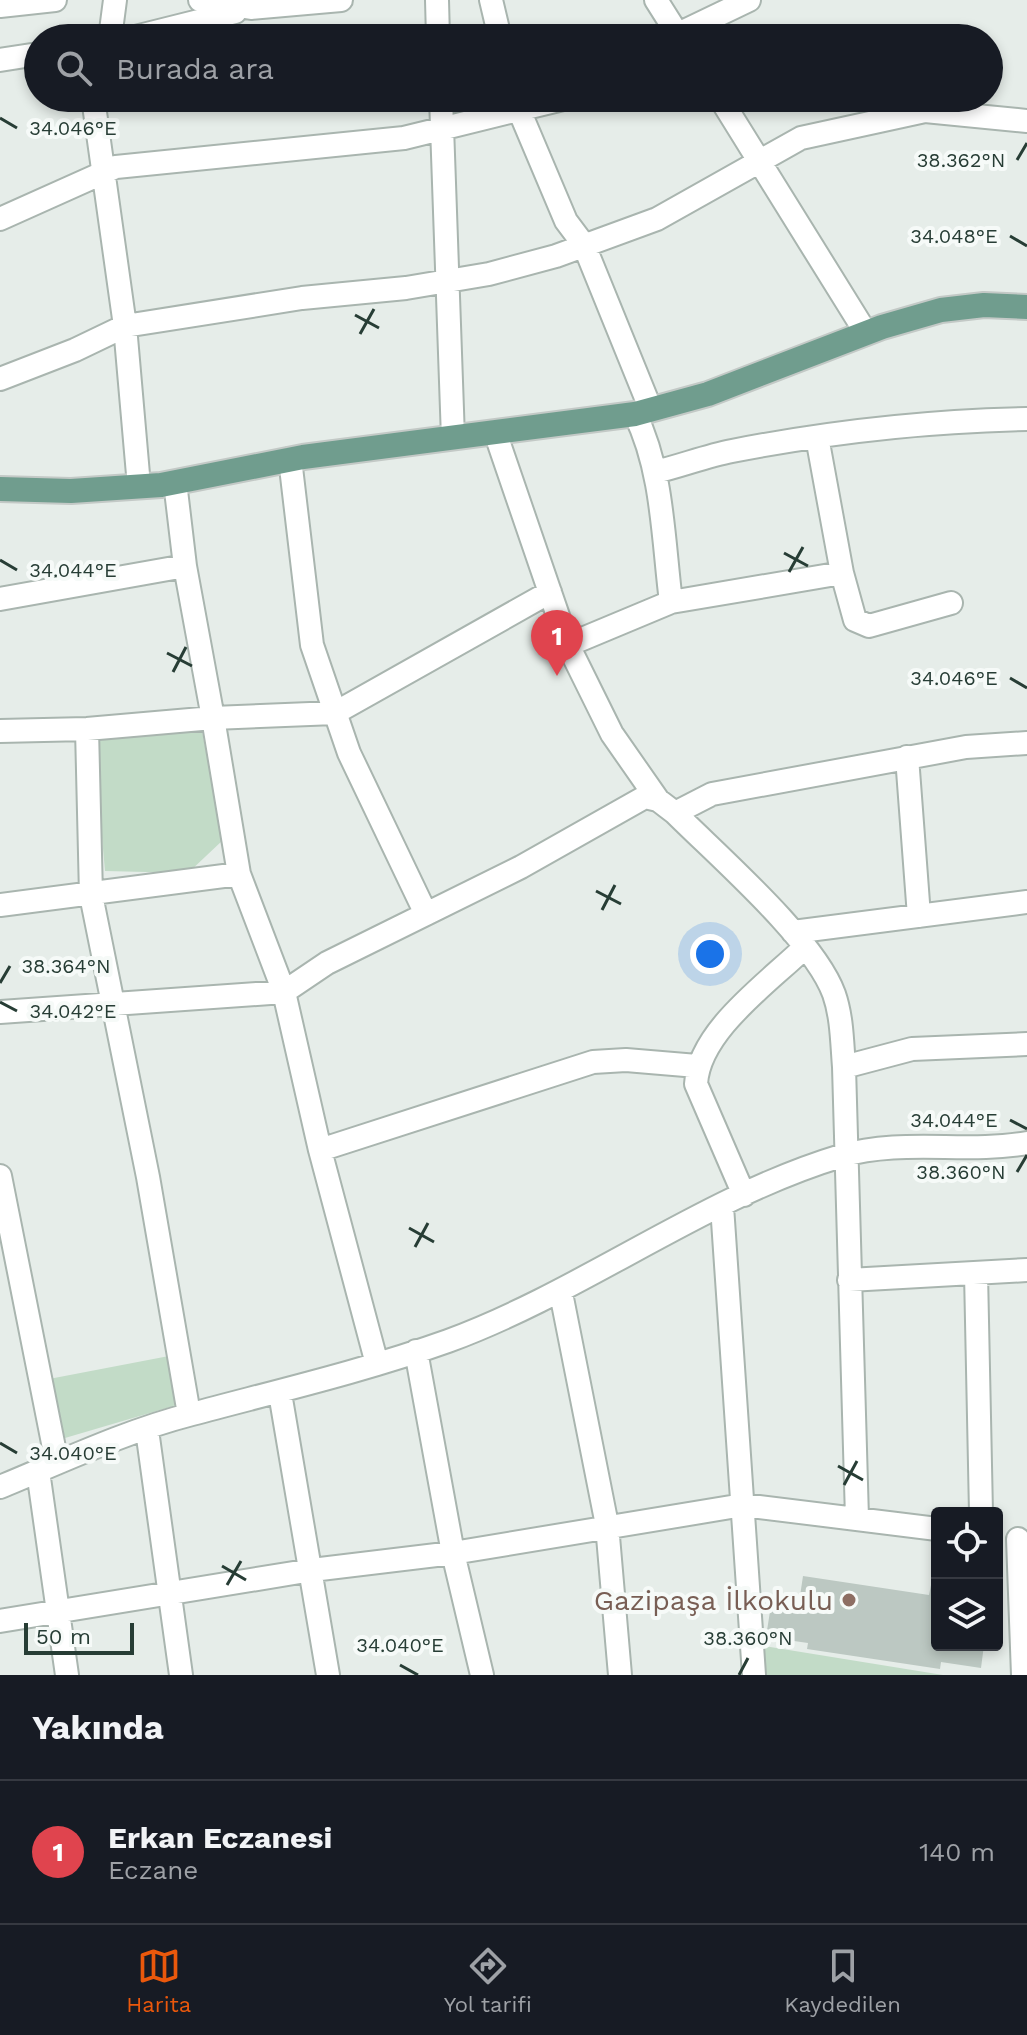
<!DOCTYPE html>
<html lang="tr">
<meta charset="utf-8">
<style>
:root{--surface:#171b24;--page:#242831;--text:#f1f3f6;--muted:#9ea1a6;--line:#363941;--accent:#ea580c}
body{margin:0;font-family:"Work Sans",sans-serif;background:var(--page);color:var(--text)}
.controls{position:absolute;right:24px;bottom:24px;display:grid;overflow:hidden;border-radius:8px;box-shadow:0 4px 12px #0003}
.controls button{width:72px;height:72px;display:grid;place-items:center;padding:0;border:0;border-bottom:2px solid var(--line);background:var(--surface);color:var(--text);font:40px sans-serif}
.scale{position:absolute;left:24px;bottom:20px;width:110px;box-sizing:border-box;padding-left:8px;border:4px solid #273d35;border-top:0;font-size:22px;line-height:28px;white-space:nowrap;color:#273d35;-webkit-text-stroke:6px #f6faf8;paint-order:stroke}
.you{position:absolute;left:710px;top:954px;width:28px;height:28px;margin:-20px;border:6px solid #fff;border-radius:50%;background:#1a73e8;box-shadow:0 0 0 12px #1a73e833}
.badge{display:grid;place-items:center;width:52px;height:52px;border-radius:50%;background:var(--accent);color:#fff;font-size:26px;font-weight:700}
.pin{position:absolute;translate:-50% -66px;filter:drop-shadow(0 2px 4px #0008)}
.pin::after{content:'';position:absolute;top:42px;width:28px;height:24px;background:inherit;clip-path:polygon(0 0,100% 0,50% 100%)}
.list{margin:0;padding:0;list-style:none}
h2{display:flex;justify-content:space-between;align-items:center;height:104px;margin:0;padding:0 32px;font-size:34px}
h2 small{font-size:26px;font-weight:400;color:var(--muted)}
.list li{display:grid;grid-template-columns:52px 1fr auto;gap:24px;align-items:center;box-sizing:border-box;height:144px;padding:0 32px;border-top:2px solid var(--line)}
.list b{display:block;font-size:30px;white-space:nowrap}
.list p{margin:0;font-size:26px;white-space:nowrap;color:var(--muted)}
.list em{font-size:26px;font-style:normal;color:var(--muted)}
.icon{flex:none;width:44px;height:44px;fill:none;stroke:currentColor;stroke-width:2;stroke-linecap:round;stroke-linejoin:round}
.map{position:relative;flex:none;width:1027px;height:1675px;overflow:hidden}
.search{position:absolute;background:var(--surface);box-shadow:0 4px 12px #0003;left:24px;right:24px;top:24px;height:88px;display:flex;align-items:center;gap:20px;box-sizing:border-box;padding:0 28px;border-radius:44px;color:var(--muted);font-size:30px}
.sheet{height:248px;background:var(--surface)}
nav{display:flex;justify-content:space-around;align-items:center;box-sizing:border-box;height:112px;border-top:2px solid var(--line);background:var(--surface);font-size:22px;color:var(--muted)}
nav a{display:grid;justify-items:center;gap:4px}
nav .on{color:var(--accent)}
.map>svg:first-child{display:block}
.green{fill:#c2dbc7}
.building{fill:#bcc8c2}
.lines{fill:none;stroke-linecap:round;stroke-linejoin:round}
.minor-casing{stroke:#a9b5af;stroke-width:26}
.major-casing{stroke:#c3c9c6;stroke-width:28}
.minor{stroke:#fff;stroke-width:22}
.major{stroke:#709d8e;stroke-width:24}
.ticks{fill:none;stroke:#273d35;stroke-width:3}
.education-dot{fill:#8d6e63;stroke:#f6faf8;stroke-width:3}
.labels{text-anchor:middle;stroke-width:8;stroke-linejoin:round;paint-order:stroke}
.education-label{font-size:28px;fill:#785e54;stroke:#f6faf8;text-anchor:end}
.ticks-label{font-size:20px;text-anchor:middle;fill:#273d35;stroke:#f6faf8;stroke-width:8;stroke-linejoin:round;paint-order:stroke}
</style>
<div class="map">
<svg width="1027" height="1675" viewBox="0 0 1027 1675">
<rect width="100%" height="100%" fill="#e6ede9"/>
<path class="green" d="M202,731L223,840L188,873L105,871L93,736Z
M169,1356L177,1405L65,1438L49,1379Z
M764,1646L943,1675H764Z"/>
<path class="building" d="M803,1576L929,1595L932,1580L937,1581V1645H984L981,1668L941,1662L940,1669L807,1649L808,1643L766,1637L773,1592L800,1596Z"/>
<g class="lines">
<defs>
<path id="minor" d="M200,0L251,8L341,0
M437,0L438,38
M491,0L500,38
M656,0L680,38
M0,6L55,0
M110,38L115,0
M131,38L235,12
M670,38L749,0
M0,60L38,54
M93,98L125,326L139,486
M441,98L453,438
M514,98L566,221L584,245L651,410
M720,98L866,333
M0,219L116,167L404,138L567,98
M0,379L75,350L125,326L302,298L406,288L489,274L556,256L657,219L801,138L925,111L1027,121
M635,414C663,471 663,539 671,602
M495,432L568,645L612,734L658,800
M817,437L842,573L855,620L869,626L951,603
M290,459L312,645L349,753L426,914
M655,472C681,466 706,456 732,451C829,432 928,421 1027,419
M0,599L185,566
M568,645L671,602L842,573
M87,729L91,895L148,1177L189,1414
M0,731L87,729L213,718L185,566L175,482
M907,757L919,916
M0,905L239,874
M793,932L1027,902
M0,1012L284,992L239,874L213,718L335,713L550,592
M844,1067L912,1049L1027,1044
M320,1150L593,1062L626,1060L697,1066
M0,1176L57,1463
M744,1195L696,1084C699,1031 768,983 804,948
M722,1206L754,1675
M976,1273L981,1513
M849,1280L1027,1270
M561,1293L607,1525L620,1675
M416,1351L453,1553L482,1675
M377,1364L320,1150L284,992L327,963L521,867L645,797L658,800L675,813
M280,1393L328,1675
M147,1430L181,1675
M38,1471L67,1675
M0,1487C63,1461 126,1431 192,1414C278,1391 364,1371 448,1341C584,1291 702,1198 841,1156C903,1138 965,1154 1027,1143
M857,1518L844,1067C842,1042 842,1017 834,994C814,939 718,856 675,813L712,794L966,747L1027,743
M1018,1539L1023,1675
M0,1621L312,1570L453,1553L743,1505L937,1529"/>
<path id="major" d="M0,489L71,491L161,485L303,457L635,414L708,394L882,327L941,310L984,305L1027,307"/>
</defs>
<use href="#minor" class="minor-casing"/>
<use href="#major" class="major-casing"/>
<use href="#minor" class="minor"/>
<use href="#major" class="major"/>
</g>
<path class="ticks" d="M0,118L17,128M1017,160L1027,143M1010,236L1027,246M355,315L379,328M360,334L374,309M784,553L808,566M0,560L17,570M789,572L803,547M167,653L192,666M173,672L186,647M1010,678L1027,688M596,891L621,904M602,910L615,885M0,983L10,966M0,1002L17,1011M1010,1120L1027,1129M1017,1172L1027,1155M409,1228L434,1242M415,1247L428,1223M0,1443L17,1453M838,1466L863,1480M844,1485L857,1461M222,1566L246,1580M227,1585L241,1561M400,1665L418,1675M739,1675L748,1658"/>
<circle class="education-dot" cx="849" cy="1600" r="8"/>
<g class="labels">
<g class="education-label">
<text x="833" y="1610">Gazipaşa İlkokulu</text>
</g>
</g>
<g class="ticks-label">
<text x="73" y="135">34.046°E</text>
<text x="961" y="167">38.362°N</text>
<text x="954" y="243">34.048°E</text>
<text x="73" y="577">34.044°E</text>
<text x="954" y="685">34.046°E</text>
<text x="66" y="973">38.364°N</text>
<text x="73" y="1018">34.042°E</text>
<text x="954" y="1127">34.044°E</text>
<text x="961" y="1179">38.360°N</text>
<text x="73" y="1460">34.040°E</text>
<text x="748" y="1645">38.360°N</text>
<text x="400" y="1652">34.040°E</text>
</g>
</svg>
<div class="controls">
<button><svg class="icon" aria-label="locate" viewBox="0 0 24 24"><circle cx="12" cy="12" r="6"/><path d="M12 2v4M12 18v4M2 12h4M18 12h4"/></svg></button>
<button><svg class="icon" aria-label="layers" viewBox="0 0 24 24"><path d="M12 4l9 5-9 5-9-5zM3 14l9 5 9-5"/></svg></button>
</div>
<div class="scale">50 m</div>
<div class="you"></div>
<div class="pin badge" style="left:557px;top:676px;background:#e0444e">1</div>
<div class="search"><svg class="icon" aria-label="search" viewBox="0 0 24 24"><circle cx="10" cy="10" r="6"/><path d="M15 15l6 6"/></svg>Burada ara</div>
</div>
<section class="sheet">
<h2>Yakında<small></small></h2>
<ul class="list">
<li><span class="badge" style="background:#e0444e">1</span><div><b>Erkan Eczanesi</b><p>Eczane</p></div><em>140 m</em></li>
</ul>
</section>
<nav>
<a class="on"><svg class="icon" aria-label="map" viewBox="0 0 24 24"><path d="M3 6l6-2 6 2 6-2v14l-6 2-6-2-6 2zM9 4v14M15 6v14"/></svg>Harita</a>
<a><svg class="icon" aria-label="directions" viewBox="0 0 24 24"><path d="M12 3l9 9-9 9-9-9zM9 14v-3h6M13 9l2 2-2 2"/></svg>Yol tarifi</a>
<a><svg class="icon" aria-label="saved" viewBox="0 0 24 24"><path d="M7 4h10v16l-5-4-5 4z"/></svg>Kaydedilen</a>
</nav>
